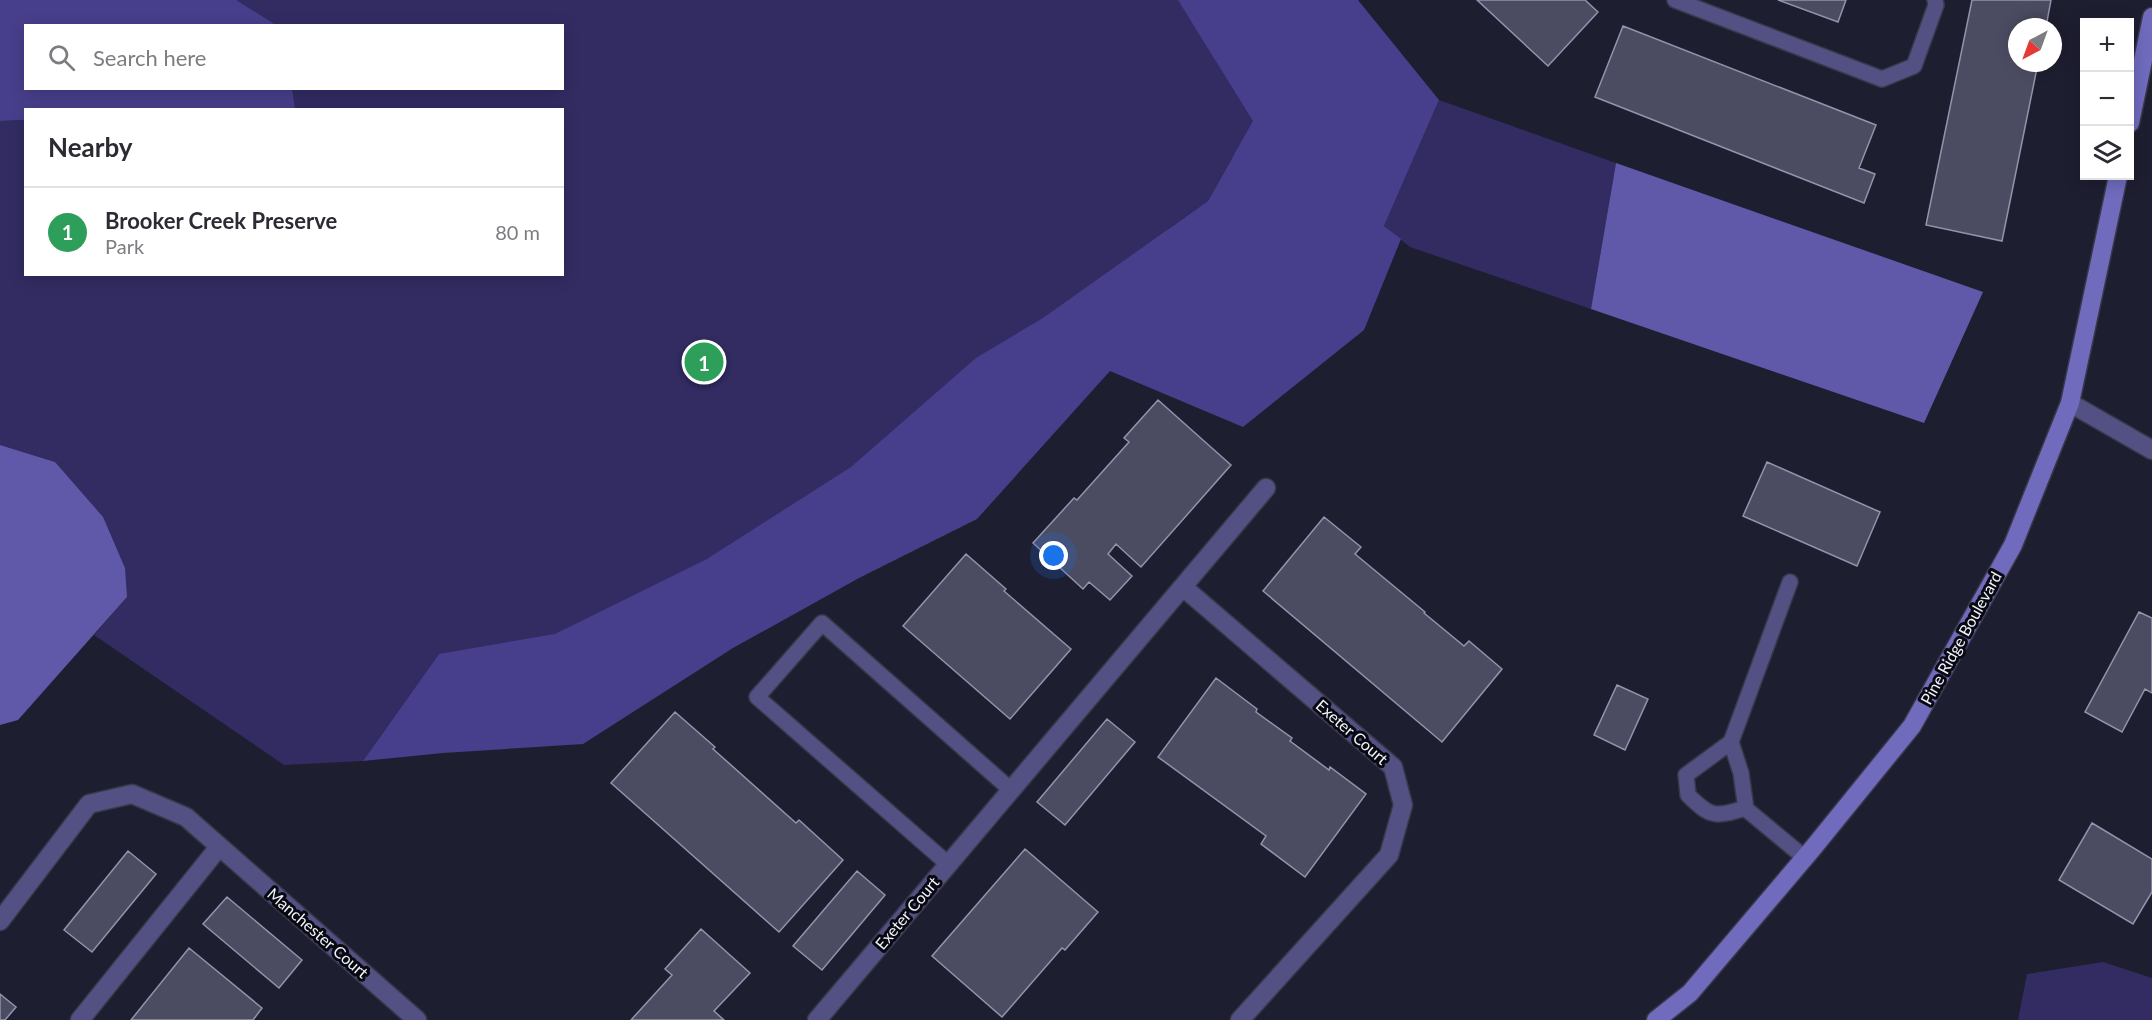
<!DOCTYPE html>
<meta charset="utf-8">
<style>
:root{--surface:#fff;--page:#f7f7f7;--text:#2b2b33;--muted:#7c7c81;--line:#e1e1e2;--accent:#0f766e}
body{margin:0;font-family:Lato,sans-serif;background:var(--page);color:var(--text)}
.controls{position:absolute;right:18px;top:18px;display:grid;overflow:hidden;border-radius:0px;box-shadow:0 3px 15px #0003}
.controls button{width:54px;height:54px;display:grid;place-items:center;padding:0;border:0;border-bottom:2px solid var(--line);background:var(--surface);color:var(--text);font:30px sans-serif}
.compass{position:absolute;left:2008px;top:18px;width:54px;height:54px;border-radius:50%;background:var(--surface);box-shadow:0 3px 15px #0003;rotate:221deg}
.you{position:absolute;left:1054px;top:556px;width:21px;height:21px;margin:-15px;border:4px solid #fff;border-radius:50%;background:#1a73e8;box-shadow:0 0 0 9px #1a73e833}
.badge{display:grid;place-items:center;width:39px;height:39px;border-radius:50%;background:var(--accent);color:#fff;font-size:20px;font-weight:700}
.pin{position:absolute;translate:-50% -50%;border:3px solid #fff;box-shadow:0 2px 6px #0006}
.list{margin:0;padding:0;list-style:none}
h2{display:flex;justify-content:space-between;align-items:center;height:78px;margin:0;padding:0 24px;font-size:26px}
h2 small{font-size:20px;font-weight:400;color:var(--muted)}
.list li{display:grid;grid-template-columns:39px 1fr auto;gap:18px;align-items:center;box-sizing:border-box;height:90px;padding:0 24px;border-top:2px solid var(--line)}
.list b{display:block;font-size:22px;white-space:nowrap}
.list p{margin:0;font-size:20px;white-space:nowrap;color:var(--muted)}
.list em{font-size:20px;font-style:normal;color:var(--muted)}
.icon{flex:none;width:33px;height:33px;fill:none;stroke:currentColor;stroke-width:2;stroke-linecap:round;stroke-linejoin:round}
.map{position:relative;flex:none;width:2152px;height:1020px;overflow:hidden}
.search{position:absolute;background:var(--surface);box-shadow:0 3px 15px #0003;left:24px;top:24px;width:540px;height:66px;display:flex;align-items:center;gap:15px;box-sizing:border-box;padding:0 21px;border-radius:0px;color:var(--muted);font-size:22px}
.panel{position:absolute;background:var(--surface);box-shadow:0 3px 15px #0003;left:24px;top:108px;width:540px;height:168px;border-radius:0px}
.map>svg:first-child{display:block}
.green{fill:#322c63}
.forest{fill:#483f8c}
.water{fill:#6059a9}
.building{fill:#4b4b62;stroke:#9393ac;stroke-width:1.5}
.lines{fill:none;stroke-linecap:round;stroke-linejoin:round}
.lane-casing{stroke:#38384a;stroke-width:18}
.street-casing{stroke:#38384a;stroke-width:21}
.secondary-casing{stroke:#38384a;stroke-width:21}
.lane{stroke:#535184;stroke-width:15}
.street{stroke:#535184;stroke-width:18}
.secondary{stroke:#706bbd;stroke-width:18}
.labels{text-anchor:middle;stroke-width:6;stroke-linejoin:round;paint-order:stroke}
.street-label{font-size:16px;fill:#f3f3fe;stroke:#090911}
</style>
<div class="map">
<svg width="2152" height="1020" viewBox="0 0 2152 1020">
<rect width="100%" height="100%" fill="#1e1e31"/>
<path class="green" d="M0,0H1262L1324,57L1232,158L1208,201L1168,229L968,450L485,678L439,654L363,761L284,765L94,635L127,597L55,462L0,445V121L25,120L26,274H562V110L259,109L193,89L562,88V26H26Z
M1439,100L1616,163L1591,309L1410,247L1384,226Z
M2103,962L2152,978V1020H2018L2027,974Z"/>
<path class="forest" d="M0,0H236L276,25L26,26V88L292,89L295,109L26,110L25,120L0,121Z
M1178,0H1358L1439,100L1384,226L1401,239L1364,330L1243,427L1110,371L977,519L859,578L733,648L583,744L443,753L363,761L439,654L555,634L707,559L851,467L976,358L1043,318L1208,201L1253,121Z"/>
<path class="water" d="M1616,163L1983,292L1924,423L1591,309Z
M0,445L55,462L103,517L125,568L127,597L18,720L0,725Z"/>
<path class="building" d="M1477,0H1585L1598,12L1548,66Z
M1778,0H1846L1838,22Z
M1972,0H2051L2046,27H2017V63H2038L2002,241L1926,225Z
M1623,26L1876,125L1859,168L1875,174L1864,203L1595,97Z
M1158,400L1231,465L1141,567L1116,544L1108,554L1132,576L1110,600L1089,582L1083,589L1033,543L1074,498L1077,500L1129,442L1124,438Z
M1767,462L1880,512L1857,566L1743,516Z
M1324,517L1361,547L1355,554L1425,612L1424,613L1464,646L1469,641L1502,669L1442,742L1263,591Z
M966,554L1006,589L1004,591L1071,649L1010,719L903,626Z
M2139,612L2152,618V693L2145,689L2122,732L2085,712Z
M1216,678L1257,709L1256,712L1292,738L1290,741L1329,770L1330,767L1366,794L1305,877L1261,844L1266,836L1158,757Z
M1617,685L1648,699L1625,750L1594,735Z
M675,712L715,747L713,749L796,823L799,820L843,860L779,932L611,783Z
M1107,719L1135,742L1065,825L1037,802Z
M2092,823L2152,859V892L2133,924L2059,880Z
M1025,849L1098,912L1065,950L1062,948L1002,1017L932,956Z
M128,851L156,874L92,952L64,930Z
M857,871L885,895L822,970L793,946Z
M227,897L302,960L279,988L203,924Z
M701,929L750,973L714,1011L724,1020H631L672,975L665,969Z
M189,948L262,1008L253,1020H131Z
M0,994L16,1007L5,1020H0Z"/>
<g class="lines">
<defs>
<path id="lane" d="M1675,0L1882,79L1914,66L1936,5L1935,0
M1790,582L1731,742L1741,773L1746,809L1805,858
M1731,742L1686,775L1688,795C1711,818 1715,817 1746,808
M948,864L757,697L822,623L1011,790"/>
<path id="street" d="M2070,403L2152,450
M1183,587L1393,767L1403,805L1389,855L1240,1020
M0,921L89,804L132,794L186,817L417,1020
M80,1020L219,847
M817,1020L1266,488"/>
<path id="secondary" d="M2130,123L2152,17
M1656,1020L1690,993L1813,848L1912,726L2013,545L2070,403L2118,176"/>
</defs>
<use href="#lane" class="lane-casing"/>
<use href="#street" class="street-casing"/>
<use href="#secondary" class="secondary-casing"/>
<use href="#lane" class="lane"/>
<use href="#street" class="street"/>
<use href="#secondary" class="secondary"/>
</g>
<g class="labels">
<g class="street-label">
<text transform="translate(1961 638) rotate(-61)" y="6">Pine Ridge Boulevard</text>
<text transform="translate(1352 732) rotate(41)" y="6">Exeter Court</text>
<text transform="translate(907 913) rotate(-50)" y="6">Exeter Court</text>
<text transform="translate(318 933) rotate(41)" y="6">Manchester Court</text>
</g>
</g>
</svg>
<div class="controls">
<button>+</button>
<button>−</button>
<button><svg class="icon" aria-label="layers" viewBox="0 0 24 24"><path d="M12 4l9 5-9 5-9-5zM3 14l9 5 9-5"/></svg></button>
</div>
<svg class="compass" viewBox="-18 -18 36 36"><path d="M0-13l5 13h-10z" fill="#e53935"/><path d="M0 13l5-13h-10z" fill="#7c7c81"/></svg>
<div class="you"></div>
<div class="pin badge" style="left:704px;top:362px;background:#2e9e5b">1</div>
<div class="search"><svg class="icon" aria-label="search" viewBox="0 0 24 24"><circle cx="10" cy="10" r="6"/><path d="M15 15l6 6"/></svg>Search here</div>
<section class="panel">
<h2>Nearby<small></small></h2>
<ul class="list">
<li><span class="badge" style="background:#2e9e5b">1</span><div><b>Brooker Creek Preserve</b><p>Park</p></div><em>80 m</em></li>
</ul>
</section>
</div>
